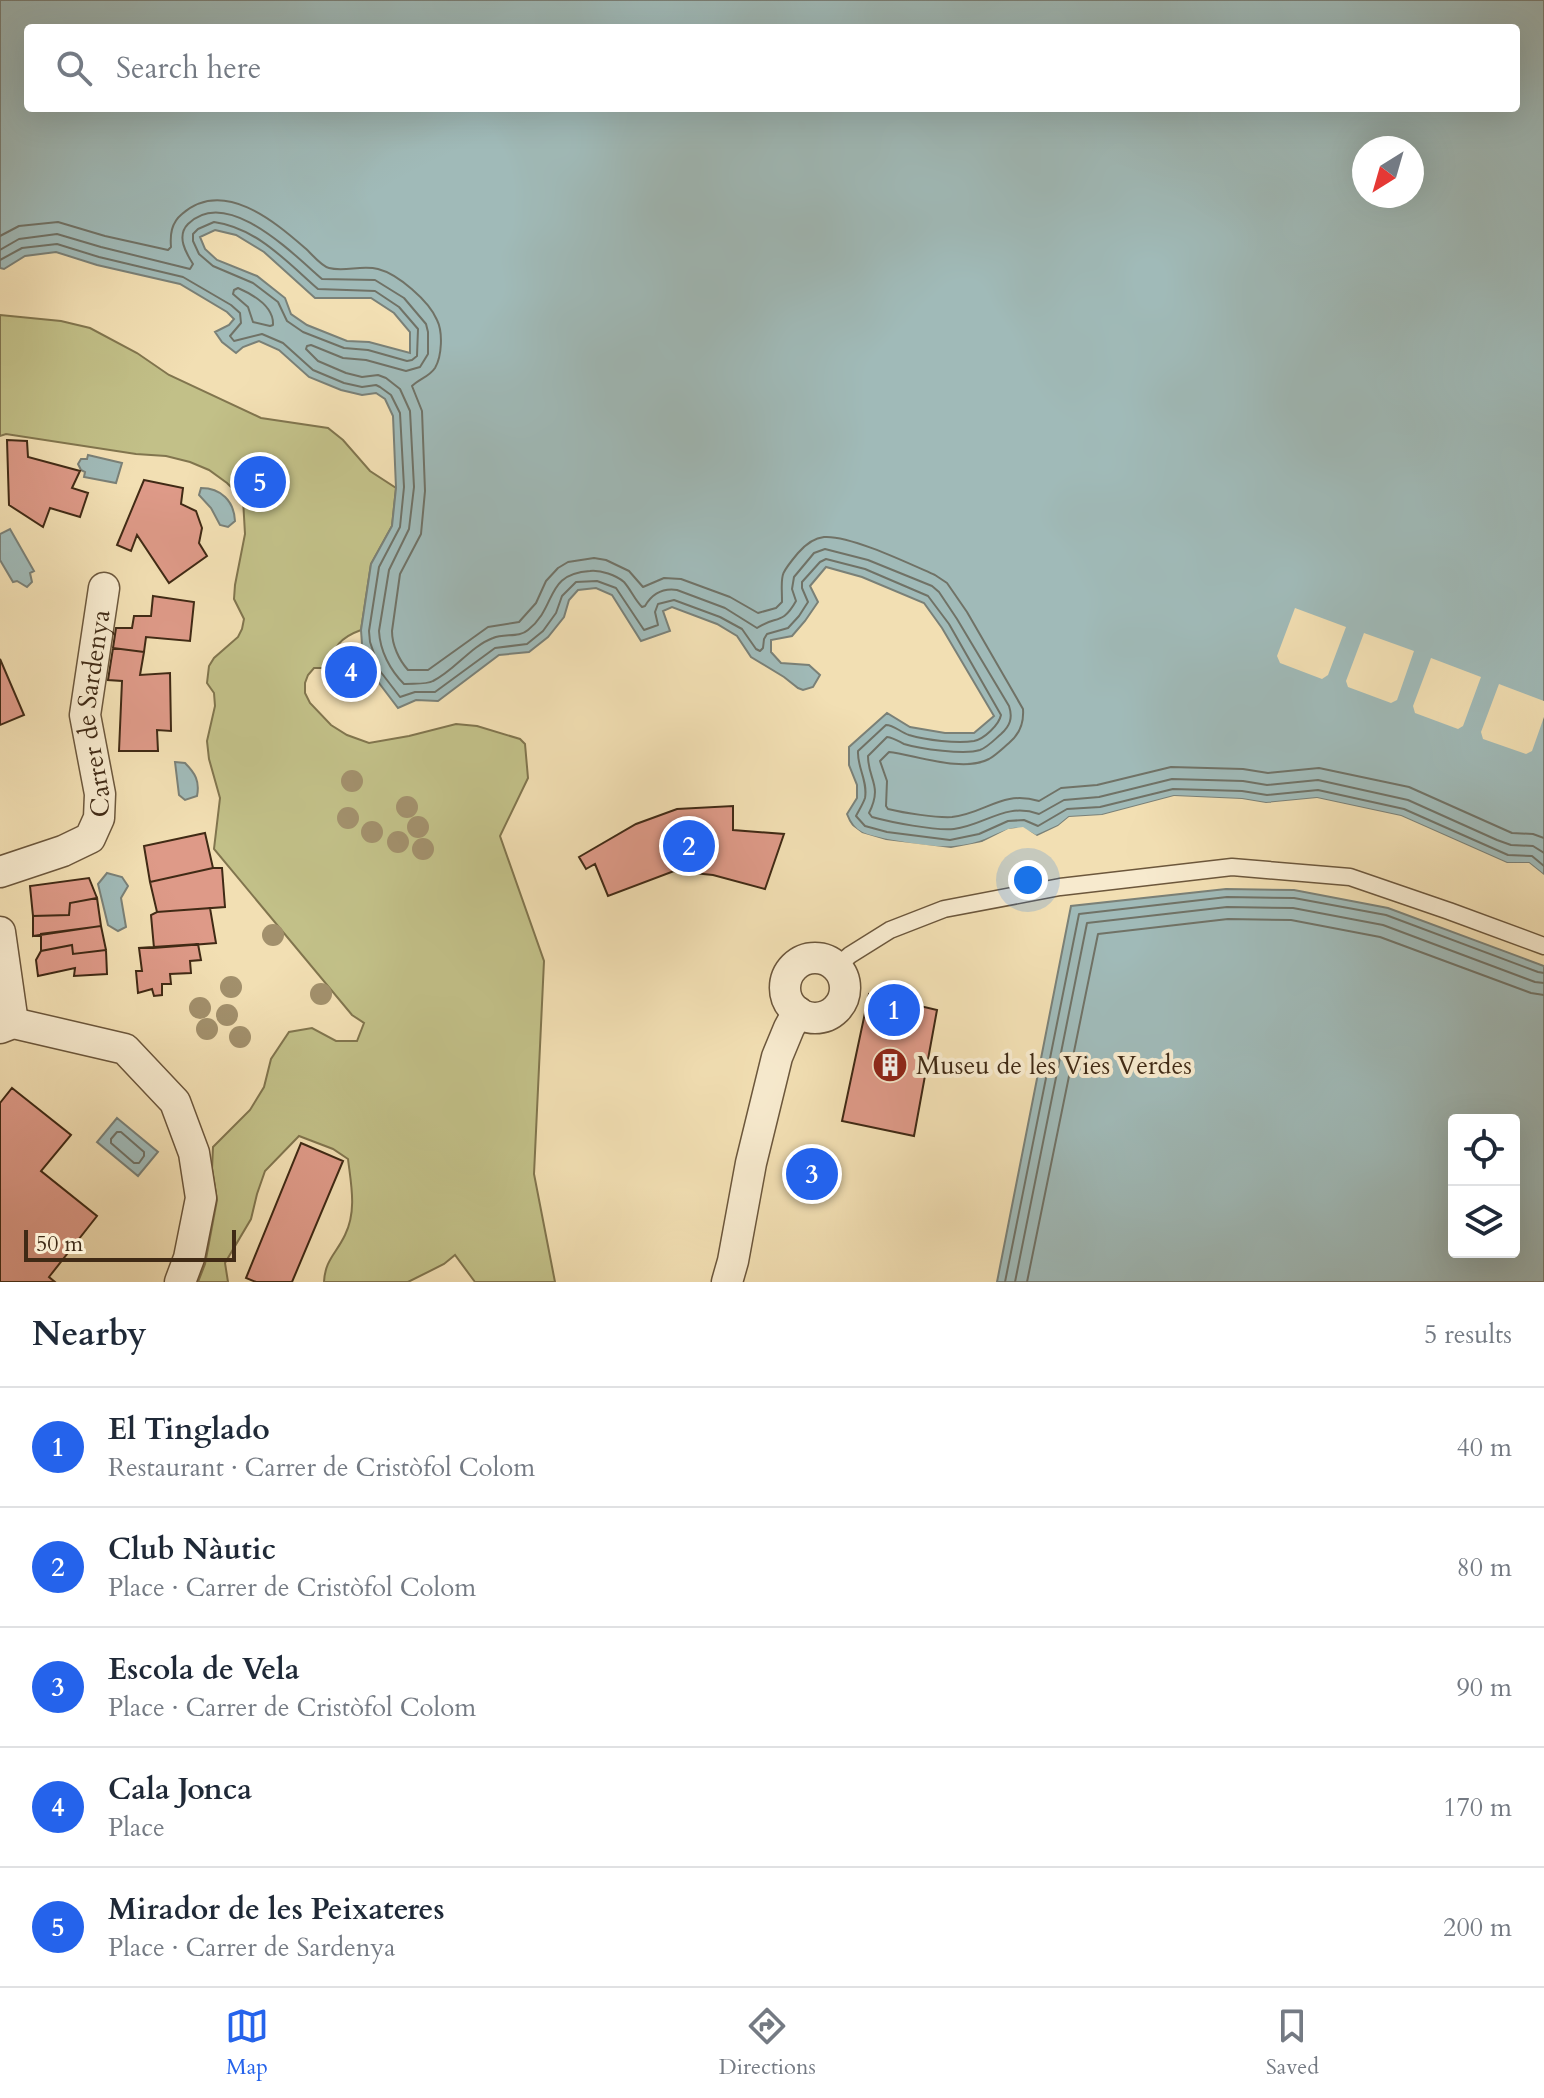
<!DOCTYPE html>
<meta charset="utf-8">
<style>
:root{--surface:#fff;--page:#f6f6f7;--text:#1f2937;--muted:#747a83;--line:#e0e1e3;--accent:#2563eb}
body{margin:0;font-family:Cardo,serif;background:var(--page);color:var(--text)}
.controls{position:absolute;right:24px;bottom:24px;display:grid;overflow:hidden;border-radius:8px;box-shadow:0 8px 32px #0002}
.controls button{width:72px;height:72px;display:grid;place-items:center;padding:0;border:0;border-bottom:2px solid var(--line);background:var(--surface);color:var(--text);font:40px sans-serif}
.compass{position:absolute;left:1352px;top:136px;width:72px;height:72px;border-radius:50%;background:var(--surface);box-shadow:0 8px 32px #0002;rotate:217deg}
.scale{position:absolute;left:24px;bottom:20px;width:212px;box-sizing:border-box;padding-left:8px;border:4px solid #402a15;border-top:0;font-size:22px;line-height:28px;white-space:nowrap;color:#402a15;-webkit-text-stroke:6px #f7eace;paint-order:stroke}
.you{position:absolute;left:1028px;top:880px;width:28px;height:28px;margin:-20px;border:6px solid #fff;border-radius:50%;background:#1a73e8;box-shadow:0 0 0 12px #1a73e833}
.badge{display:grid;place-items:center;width:52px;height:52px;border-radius:50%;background:var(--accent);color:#fff;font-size:26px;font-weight:700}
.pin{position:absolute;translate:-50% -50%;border:4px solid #fff;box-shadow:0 2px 8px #0006}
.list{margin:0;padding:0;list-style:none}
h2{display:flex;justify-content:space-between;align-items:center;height:104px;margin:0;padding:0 32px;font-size:34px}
h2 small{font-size:26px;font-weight:400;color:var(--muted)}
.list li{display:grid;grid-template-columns:52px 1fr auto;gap:24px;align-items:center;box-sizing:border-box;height:120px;padding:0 32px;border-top:2px solid var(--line)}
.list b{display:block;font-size:30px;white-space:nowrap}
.list p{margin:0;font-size:26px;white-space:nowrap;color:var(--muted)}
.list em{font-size:26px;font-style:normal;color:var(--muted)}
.icon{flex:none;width:44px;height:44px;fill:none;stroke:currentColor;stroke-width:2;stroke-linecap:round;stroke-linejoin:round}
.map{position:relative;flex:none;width:1544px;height:1282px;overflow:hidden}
.search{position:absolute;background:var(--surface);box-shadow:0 8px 32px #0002;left:24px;right:24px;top:24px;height:88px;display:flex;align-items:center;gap:20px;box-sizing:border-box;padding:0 28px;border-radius:8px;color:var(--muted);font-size:30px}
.sheet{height:704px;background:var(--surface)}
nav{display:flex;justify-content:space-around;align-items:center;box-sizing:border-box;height:112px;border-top:2px solid var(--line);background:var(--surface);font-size:22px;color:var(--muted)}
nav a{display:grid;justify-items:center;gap:4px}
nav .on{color:var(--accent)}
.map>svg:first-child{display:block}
.green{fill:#c2c088;stroke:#81754e;stroke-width:2}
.water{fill:#a0bab8;stroke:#7a8077;stroke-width:2;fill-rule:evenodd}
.pier{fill:#f2dfb3}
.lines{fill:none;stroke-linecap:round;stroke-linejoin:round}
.shore{stroke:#707266;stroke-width:2}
.building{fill:#de9a88;stroke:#402a15;stroke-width:2}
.service-casing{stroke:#6c573c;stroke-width:19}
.minor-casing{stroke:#6c573c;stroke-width:33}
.service{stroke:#f7eace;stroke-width:16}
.minor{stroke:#f7eace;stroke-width:30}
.tree{fill:#a2906c}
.labels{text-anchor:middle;stroke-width:8;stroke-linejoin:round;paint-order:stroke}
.street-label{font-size:26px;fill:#402a15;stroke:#f7eace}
.poi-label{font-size:26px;fill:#402a15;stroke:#f7eace;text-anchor:start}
</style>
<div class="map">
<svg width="1544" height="1282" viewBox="0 0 1544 1282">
<rect width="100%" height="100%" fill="#f2dfb3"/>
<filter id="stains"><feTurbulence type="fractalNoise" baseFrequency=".0025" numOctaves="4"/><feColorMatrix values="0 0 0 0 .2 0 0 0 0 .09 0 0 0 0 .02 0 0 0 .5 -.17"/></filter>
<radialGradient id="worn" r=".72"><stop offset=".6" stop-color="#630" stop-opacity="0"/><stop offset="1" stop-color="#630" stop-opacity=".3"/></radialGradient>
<path class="green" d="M0,315L61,321L90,328L137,353L169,375L261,418L328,428L343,440L370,471L396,488L392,526L371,564L361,630C339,638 335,646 328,668H314L308,675L305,683V693L310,703L331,725L347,735L369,743L409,736L456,724L477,726L520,739L525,744L528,778L500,836L544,961L534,1174L555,1282H475L455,1255L444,1264L408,1282H324C325,1260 336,1254 345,1235C357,1211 351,1184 348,1159L333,1149L299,1136L265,1171L257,1194L251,1219L225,1263L228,1282H198L205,1264L217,1200L212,1169L213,1147L250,1110L264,1087L271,1059L289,1032L312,1028L336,1041H357L364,1023L352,1015L214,849L220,798L209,759L207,741L215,706L214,693L207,683L209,666L214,658L238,637L242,629L244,619L234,599L235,585L245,534L243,499L227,483L209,470L190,462L166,456L136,454L6,434L0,436Z"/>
<path class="water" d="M0,0H1544V875L1529,863H1507L1401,816L1317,798L1266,803L1242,799L1174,796L1102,815L1069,817L1058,826L1036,836C1014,822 1007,831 985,840C976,844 964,846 954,847C939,849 876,840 862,833C854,829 850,822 847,814L857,798V785L849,765V747L887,713L910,727L945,733H974L994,716L942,628L924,603L862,577L826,567L810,586L818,602L805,621L792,636L771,640V652L781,663L809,665L820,675L813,687L803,690L798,688L784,677L751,657L737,636L717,624L672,607L663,611L670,631L641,641L612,595L596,588L578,590L569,600L564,617L548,637L529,652L499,655L438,701L416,700L398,708L373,675L362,644L361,630L371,564L392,526L396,488L393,416L385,399L376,393L362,395L341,390L309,377L279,350L259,341L243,347L236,353L222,342L215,332L229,325L234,319L227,312L180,284L97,265L56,252L25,256L4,269L0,268ZM28,28H1516V108H28ZM1364,148H1412V196H1364ZM215,230L236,235L264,252L315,298H371L394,313L410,332V353L369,342L347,341L307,325L291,314L285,298L257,276L217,260L205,249L200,237Z
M88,455L122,463L116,483L84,477L85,472L81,470L78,464L81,459H87Z
M201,488C221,488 234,501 235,521L228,527L220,525L211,508L199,495Z
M10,529L34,571L30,573L32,582L27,587L17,581L13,582L0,560V534Z
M175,762L185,763C195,773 200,781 197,796L185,800L179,795Z
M107,873L122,877L128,886L121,898L126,927L118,931L108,925L98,884Z
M1226,889L1294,890L1388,908L1544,966V1282H997L1071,906ZM1454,1120H1514V1252H1454Z
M117,1118L158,1152L138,1176L97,1142Z"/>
<path class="pier" d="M1295,608L1346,627L1328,675L1322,679L1280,663L1277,656Z
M1364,633L1414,651L1397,700L1391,703L1348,687L1346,681Z
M1431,658L1481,677L1463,726L1458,729L1415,713L1413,706Z
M1499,684L1544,701V717L1532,751L1526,754L1483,739L1481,732Z
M1174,796L1242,799L1266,803L1317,798L1401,816L1507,863H1529L1544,875V879L1538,877L1527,867H1506L1400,820L1317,802L1267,807L1242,803L1175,800L1102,819L1071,821L1060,829L1037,840L1022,832L1010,833L983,845L951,852L885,844L860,837L848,827L850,824L862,833L886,840L951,848L982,842L1008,829L1023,827L1037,836L1058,826L1069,817L1102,815Z"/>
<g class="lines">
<path class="shore" d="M214,222C257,228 287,262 318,289L375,291L399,307L418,329L417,356L412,360L407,361L368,350L344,348L303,332L287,321L278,302L253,283L213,266L199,254L193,241V234L198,229Z
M0,236L19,226L58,222L105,236L168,250L171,247C170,235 171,223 182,214C223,178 274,221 305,248C312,254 321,266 329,268C344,272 362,265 378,269C398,274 429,301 437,320C443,332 442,356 435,368C429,377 419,379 412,386L422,411L425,491L421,534L400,574L392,631C392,645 399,660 408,670H428L488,627L519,622L536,603L546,581L558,568L568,562L594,558L606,560L629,571L643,587L664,578L681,579L730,597L758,613L776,608L782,602C782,574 778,577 798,553C805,545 813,538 824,537C850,535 910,564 935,575L947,583L967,612L1023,709C1024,723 1020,734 1009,743C1003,748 996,755 989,759C963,773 915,755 889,752L880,761L887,781L886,806L888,809C904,813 937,818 952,817C987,813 1001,790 1039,801L1061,788L1097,785L1171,767L1243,769L1268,773L1319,768L1409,787L1512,833L1533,834L1544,838
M0,250L19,239L57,234L101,247L190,269L193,264C186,253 176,236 188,224C227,185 294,255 322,279L375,280L404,298L426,324L428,332V354L420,367L406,371L366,360L343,358L311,345L307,346L306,349L318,361L346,373L362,377L378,375L386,378L400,389L410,411L414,487L409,529L389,570L379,631C380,651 390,670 404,684C412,683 426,685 433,681C454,671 471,646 493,638C504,633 519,638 528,630C558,606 544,574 590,571C601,570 616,575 624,582C631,590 635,600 642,607L645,606C652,594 663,588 677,590L725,608L757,628C776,615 782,626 796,601L792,589L794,577L814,553L825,549L868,560L932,586L939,592L957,619L1009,706C1013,718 1010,726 1001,734C995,739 988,747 980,750C965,755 920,749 904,744C898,741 894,738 887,737L868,756C868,780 883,785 869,813L872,817C890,822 935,831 954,829C986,825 1005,802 1039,814L1064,800L1099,797L1172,779L1243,781L1267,785L1318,780L1408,800L1497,840L1511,845L1533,846L1544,853
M0,260L22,248L57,244L99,257L183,277L231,305L240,313L241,323L230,336L234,341L262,334L283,343L313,370L344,383L362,387L376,385L380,387L391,395L400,413L404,487L400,527L379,567L369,631L370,642L380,671L400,697L415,692H435L495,648L527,644L543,631L556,613L562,596L576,582L597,581L616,588L644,630L658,625L655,612L658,604L674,600L720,617L742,629L756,649L760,651L763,648L764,639L767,634L788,628L799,616L808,602L802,588V582L820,562L826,559L865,569L928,596L949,624L1001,715C999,725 984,739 974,741C957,744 926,740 909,735C900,732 894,725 886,725L858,751C857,767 868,781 865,798C863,804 859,810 856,816L865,826L887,832L950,840L979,834L1008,821L1024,820L1038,826L1067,809L1100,807L1173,789L1242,791L1267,795L1318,790L1404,809L1508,855L1532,856L1544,866
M238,288C254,295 274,307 273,325L270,326L253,322L248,307L233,294L234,290Z
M117,1132H121L144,1152V1156L139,1163H134L111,1143V1139Z
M1005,1282L1079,914L1227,897L1294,898L1386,915L1538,972L1544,973
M1015,1282L1087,923L1227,907L1293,908L1383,925L1535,982L1544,983
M1027,1282L1098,934L1228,919L1291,920L1380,937L1531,993L1544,995"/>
</g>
<path class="building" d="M7,440L27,441L28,457L80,471L72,488L88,493L80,517L50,508L43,527L9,505Z
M144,480L183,488L181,504L196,511L202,528L199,543L207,556L169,583L137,535L131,551L117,545Z
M153,596L194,602L190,641L146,637L144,652L113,648L116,628H132L134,616H151Z
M113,648L144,652L140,675L170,673L171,731L157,730L158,751H119L122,681L108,680Z
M0,659L24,715L0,725Z
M733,806V830L784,834L765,889L713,875L674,871L608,896L595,864L586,869L579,857L636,824L677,809Z
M205,833L213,868L150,882L144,846Z
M213,868H222L225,907L157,912L150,882Z
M89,878L97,898L70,903L69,915L33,916L30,886Z
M97,898L101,926L33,936V916L69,915L70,903Z
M210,908L216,943L154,948L151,915L157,912Z
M101,926L106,950L73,954L72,945L41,951V934Z
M198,944L201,960L190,961L191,973L170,974L171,984H162V995L154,996L152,989L138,993L136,971H142L139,948Z
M72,945L73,954L106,950L107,974L74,976L75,968L38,976L36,960L41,951Z
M869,994L937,1010L914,1136L842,1121Z
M12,1088L71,1135L41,1171L97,1216L49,1277L55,1282H0V1103Z
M301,1143L343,1161L292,1282H256L246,1278Z
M810,1155L824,1159L815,1193L800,1190Z"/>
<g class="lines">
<defs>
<path id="service" d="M836,967L850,955L890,930L944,909L1060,887L1232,867L1350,877L1449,911L1544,946"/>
<g id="minor">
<path id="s1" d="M0,872L63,851L90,838L99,818L100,794L85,715L104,588"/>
<path d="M0,932L13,1023"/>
<circle cx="815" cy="988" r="30"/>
<path d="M0,1028L13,1023L125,1049L175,1102L194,1153L201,1198L189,1258L180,1282"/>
<path d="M727,1282L733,1261L751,1163L777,1057L789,1028L798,1012"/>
</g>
</defs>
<use href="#service" class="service-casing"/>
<use href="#minor" class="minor-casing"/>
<use href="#service" class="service"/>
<use href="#minor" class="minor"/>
</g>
<g class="tree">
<circle cx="352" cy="781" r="11"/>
<circle cx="407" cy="807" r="11"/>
<circle cx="348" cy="818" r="11"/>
<circle cx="418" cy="827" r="11"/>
<circle cx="372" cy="832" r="11"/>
<circle cx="398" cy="842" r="11"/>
<circle cx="423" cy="849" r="11"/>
<circle cx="273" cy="935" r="11"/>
<circle cx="231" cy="987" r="11"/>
<circle cx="321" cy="994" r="11"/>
<circle cx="200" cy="1008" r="11"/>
<circle cx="227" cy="1015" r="11"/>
<circle cx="207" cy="1029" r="11"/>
<circle cx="240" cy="1037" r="11"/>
</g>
<defs>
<symbol id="building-disc" viewBox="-11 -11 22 22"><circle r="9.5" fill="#8f2418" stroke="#f7eace"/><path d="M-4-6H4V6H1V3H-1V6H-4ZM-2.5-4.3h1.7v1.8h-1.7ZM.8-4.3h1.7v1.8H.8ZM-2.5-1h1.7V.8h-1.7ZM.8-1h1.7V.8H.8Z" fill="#fff"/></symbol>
</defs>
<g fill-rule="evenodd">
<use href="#building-disc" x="870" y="1045" width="40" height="40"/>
</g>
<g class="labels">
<g class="street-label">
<text dy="9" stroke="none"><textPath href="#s1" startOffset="224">Carrer de Sardenya</textPath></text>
</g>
<g class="poi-label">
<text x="916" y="1074">Museu de les Vies Verdes</text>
</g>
</g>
<rect width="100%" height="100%" filter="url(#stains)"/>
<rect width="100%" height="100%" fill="url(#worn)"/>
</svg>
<div class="controls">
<button><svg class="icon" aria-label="locate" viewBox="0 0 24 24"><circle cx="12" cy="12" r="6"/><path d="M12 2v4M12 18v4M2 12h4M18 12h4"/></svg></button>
<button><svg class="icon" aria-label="layers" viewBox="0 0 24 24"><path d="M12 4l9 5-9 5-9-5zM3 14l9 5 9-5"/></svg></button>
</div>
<svg class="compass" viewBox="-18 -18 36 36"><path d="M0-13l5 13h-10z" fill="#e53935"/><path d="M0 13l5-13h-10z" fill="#747a83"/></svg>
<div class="scale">50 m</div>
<div class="you"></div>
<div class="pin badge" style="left:894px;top:1010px">1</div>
<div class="pin badge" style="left:689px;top:846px">2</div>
<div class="pin badge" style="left:812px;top:1174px">3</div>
<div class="pin badge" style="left:351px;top:672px">4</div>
<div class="pin badge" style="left:260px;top:482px">5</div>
<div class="search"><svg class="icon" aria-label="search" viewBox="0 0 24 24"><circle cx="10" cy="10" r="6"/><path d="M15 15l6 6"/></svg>Search here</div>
</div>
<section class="sheet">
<h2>Nearby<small>5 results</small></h2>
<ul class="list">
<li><span class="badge">1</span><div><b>El Tinglado</b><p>Restaurant · Carrer de Cristòfol Colom</p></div><em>40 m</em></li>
<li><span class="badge">2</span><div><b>Club Nàutic</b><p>Place · Carrer de Cristòfol Colom</p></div><em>80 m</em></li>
<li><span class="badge">3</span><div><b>Escola de Vela</b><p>Place · Carrer de Cristòfol Colom</p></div><em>90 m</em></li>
<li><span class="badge">4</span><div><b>Cala Jonca</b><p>Place</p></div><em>170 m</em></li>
<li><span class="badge">5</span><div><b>Mirador de les Peixateres</b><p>Place · Carrer de Sardenya</p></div><em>200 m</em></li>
</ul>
</section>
<nav>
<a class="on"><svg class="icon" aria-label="map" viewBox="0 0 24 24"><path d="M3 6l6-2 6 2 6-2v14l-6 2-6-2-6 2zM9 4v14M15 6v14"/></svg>Map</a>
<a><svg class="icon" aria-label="directions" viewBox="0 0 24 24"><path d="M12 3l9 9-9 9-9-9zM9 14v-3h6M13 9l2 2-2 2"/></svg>Directions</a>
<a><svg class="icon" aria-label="saved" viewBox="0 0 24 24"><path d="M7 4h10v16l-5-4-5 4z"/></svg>Saved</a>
</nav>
